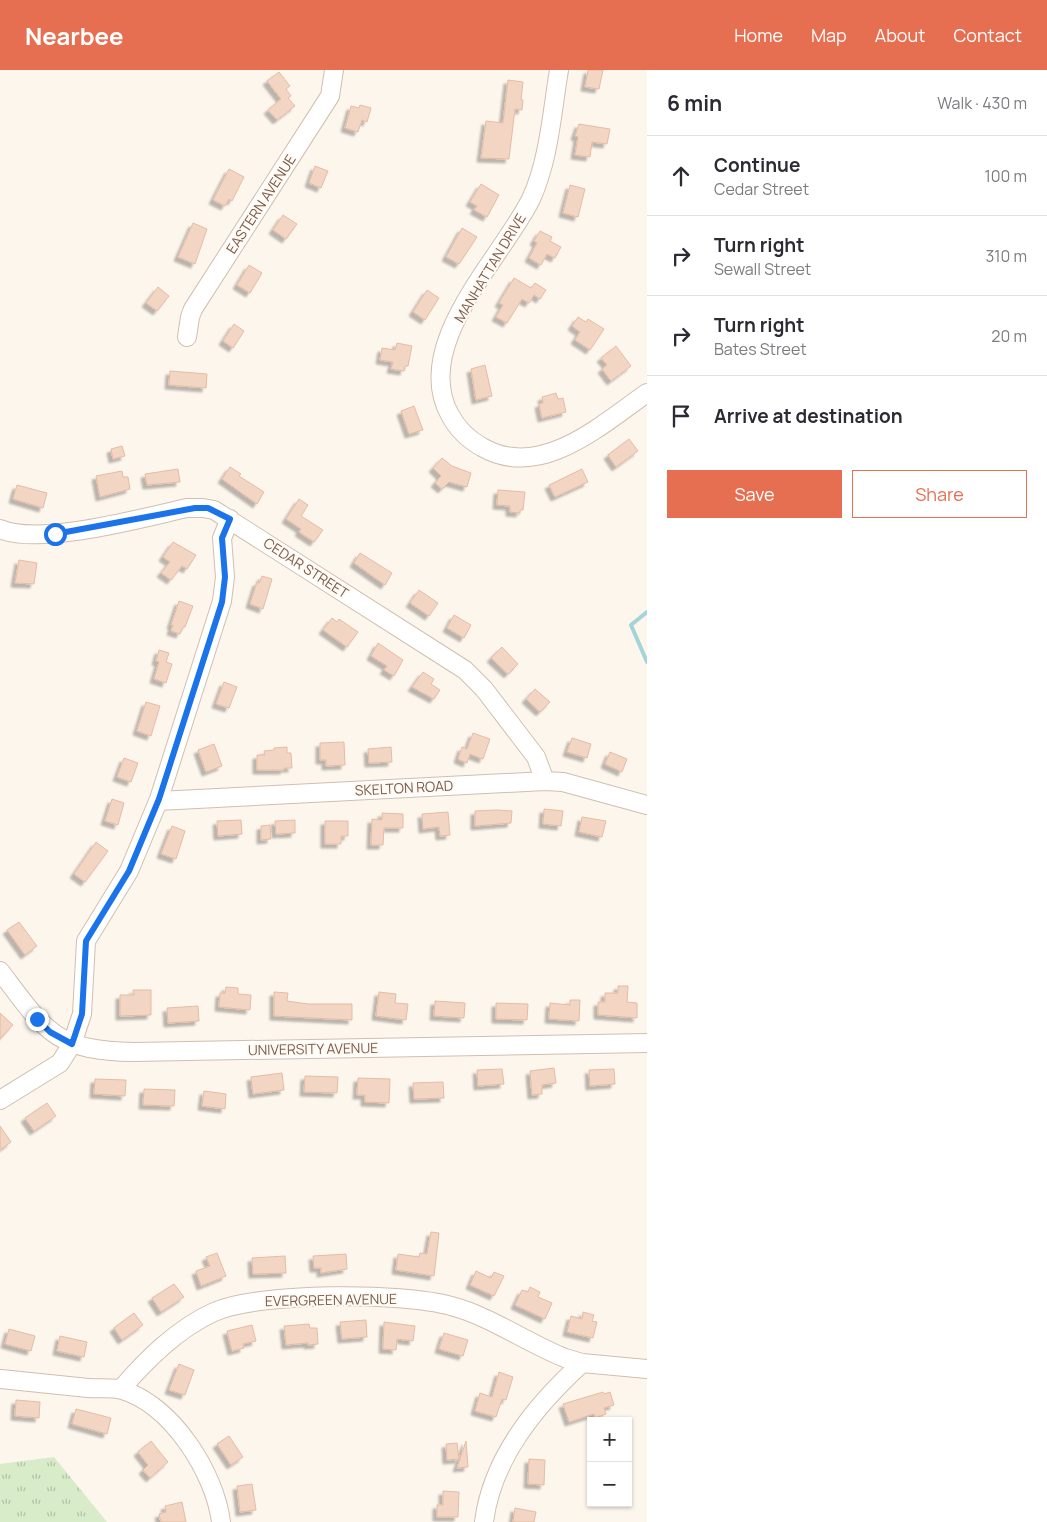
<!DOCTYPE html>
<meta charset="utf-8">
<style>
:root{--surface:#fff;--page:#f7f7f7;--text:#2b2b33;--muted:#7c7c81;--line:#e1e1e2;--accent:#e76f51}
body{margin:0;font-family:Manrope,sans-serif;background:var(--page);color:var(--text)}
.controls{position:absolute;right:15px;bottom:15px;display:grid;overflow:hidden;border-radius:0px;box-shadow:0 1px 4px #0004}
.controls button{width:45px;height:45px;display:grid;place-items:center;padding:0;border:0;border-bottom:1px solid var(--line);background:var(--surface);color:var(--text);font:25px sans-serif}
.stop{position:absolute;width:15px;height:15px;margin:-11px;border:4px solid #1a73e8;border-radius:50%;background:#fff}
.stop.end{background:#1a73e8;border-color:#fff;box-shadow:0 1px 5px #0008}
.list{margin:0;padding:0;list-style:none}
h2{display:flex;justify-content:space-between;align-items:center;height:65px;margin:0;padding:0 20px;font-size:21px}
h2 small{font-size:16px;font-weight:400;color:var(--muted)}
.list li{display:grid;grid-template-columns:32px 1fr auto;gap:15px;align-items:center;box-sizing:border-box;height:80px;padding:0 20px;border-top:1px solid var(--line)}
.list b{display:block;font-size:19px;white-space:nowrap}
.list p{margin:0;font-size:16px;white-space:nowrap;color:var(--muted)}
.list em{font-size:16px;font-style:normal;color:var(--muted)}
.actions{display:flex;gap:10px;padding:15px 20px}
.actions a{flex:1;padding:11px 0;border:1px solid var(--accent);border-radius:0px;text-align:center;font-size:18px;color:var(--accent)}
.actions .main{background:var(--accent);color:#fff}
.icon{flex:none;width:28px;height:28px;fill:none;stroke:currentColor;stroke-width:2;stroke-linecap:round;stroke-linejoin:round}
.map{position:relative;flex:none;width:647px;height:1452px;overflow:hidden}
header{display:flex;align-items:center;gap:30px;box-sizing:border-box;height:70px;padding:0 25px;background:var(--accent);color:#fff}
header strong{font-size:24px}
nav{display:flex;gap:28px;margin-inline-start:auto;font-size:18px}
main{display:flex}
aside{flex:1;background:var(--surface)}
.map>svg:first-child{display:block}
.park{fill:url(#park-tufts)}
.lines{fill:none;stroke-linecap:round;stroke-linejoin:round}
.stream{stroke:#a5d3da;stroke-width:4}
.building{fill:#f3d5c3;stroke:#e6bba3;filter:url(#shadow)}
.minor-casing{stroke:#d1beb0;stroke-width:20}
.minor{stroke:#fff;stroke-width:18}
.route{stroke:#1a73e8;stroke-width:6}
.labels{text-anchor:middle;stroke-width:4;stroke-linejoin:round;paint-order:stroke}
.street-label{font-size:14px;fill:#7a5c4d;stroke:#fffaf3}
</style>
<header>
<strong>Nearbee</strong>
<nav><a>Home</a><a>Map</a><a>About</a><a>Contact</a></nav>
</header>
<main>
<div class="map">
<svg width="647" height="1452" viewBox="0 0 647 1452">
<defs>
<pattern id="park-tufts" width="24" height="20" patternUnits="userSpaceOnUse" patternTransform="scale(1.25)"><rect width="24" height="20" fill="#d8ecc9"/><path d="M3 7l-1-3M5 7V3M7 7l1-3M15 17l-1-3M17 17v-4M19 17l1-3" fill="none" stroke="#b4c2a5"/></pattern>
<filter id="shadow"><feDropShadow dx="-4" dy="4" stdDeviation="1" flood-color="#0004"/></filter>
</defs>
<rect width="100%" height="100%" fill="#fdf6ec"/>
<path class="park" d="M54,1387L107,1452H0V1394Z"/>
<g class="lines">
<path class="stream" d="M647,542L631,555L647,592"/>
</g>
<path class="building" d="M588,0H603L599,19L585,17Z
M279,2L290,16L286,19L291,26L288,28L295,36L277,50L268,40L281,29L267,11Z
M508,10L523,12L521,30H523L522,40L515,39L509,89L481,88L486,51L503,53Z
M360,35L371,38L367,52L362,50L358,62L345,58L351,36L359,38Z
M579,54L610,59L607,74L592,72L590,87L575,85L578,67L575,66Z
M315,96L328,101L321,118L309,113Z
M229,99L244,107L232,131L229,129L225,136L213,130Z
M481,114L499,125L487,147L474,140L477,136L470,132Z
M570,115L585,119L578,147L563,143Z
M283,145L297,154L286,169L273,160Z
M193,153L207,159L195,194L178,187Z
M462,158L477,167L459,194L446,187Z
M540,161L552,167L550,171L561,177L555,188L547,184L541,195L529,188L537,173L534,171Z
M249,195L262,203L250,223L237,215Z
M514,208L531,218L535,213L546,220L540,229L534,225L529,233L522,229L507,253L496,247L503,235L499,233Z
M158,217L169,226L157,241L146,233Z
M427,220L439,228L425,250L413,242Z
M578,247L586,252L588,249L604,259L590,280L575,270L580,262L572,256Z
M234,254L244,261L233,278L223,271Z
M397,273L412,276L408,296H405L404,301L391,299L393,292L380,290L382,278L395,280Z
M616,276L631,296L611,311L602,299L607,295L601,288Z
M485,295L492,326L476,330L471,299Z
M170,301L207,304L206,318L169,315Z
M556,323L558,329L563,328L566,342L542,348L539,334L543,333L542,327Z
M414,336L423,360L409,364L401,341Z
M629,369L638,381L616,397L608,385Z
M122,376L125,386L113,389L111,379Z
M442,388L452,396L471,403L467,417L449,412L442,419L435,413L441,406L433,398Z
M230,397L241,404L239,406L264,422L257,434L222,409Z
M178,399L180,412L147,415L145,404Z
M582,399L588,412L555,427L549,415Z
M122,401L123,407H128L130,419L100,427L96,406Z
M17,415L47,423L43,438L13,429Z
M498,420L525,422L523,440H520V443L510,442V436L497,435Z
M299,429L308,435L301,446L323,460L314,472L299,462L301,459L286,449Z
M173,472L196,485L187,499L182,496L171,510L161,503L170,492L163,487Z
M360,483L392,503L385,515L354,493Z
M19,490L37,493L34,514L15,513Z
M262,506L272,509L263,539L250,534L257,512L259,513Z
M419,520L438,533L429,546L410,533Z
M179,531L193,536L185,557H183L180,564L171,561L173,555H171Z
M454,545L471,555L464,568L447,558Z
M332,548L337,552L339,549L358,562L347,577L323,560Z
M378,573L403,590L394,606L384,600L387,596L371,586Z
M502,577L518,594L508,604L491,588Z
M159,580L169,583L166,592L172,594L166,613L154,609L159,592L156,591Z
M423,602L434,609L431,614L440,620L434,629L412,617Z
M224,612L237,617L229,638L216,634Z
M535,619L550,632L540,642L526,629Z
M146,632L160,636L151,666L137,661Z
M473,663L490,669L483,689L470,684L467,693L458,689L462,677L467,679Z
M572,668L591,674L587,688L567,682Z
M344,672L345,695L326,696V690H320V673Z
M214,674L222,696L206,702L198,680Z
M287,677V683H291L292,698H284V700H257V685H265L264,681L274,680V678Z
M391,677L392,692L369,693L368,679Z
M610,682L627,689L622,702L605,694Z
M124,688L138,693L131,712L117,707Z
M112,729L124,733L118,755L105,751Z
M544,739L563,741L561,756L543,754Z
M496,740L512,741L511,753L475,756V741Z
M448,742L450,765L440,766L439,757L423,759L422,744Z
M382,743L403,744V758H384L383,775H371L372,749L382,750Z
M582,747L606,751L602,767L579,762Z
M241,750L242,764L218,766L217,751Z
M295,750V763L276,764L275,751Z
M325,751H348V766H341V774H325Z
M270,755L271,769L261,770V756Z
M172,756L185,761L176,789L161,784Z
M96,772L108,781L85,812L74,804Z
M19,852L37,876L25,885L7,860Z
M618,916H628L627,932L637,933V948L598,945V932H605V923H618Z
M226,917L238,918V924L251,925L250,940L219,937L220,923H225Z
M133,920H151V945L120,946V925H134Z
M274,922L288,923L287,931L308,934H352V950L274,946Z
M379,922L396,924L395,933L408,934L406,950L376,946Z
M570,930H580L579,951L549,949L550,933L570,935Z
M435,931L465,933L464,948L434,946Z
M496,933L528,934L527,950L496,949Z
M198,936L199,951L168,953L167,938Z
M0,943L13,955L0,969Z
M554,998L556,1013L542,1015V1024L532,1025L530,1001Z
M502,999L504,1014L478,1016L477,1000Z
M614,999L615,1014L590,1016L589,1000Z
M282,1003L284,1020L253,1024L251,1007Z
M305,1006L338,1007L337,1023L304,1022Z
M358,1008L390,1009L389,1033L365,1032V1025H357Z
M95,1009L126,1010L125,1026L94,1024Z
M443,1012L444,1028L414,1029L413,1013Z
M144,1019L175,1020L174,1036L143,1035Z
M204,1021L226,1024L225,1039L202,1036Z
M47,1033L56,1046L34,1061L25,1048Z
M0,1056L11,1072L0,1080Z
M431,1162L439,1163L434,1206L396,1200L398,1184L419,1187L420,1183L427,1184Z
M217,1183L226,1206L201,1216L196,1201L210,1196L206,1187Z
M346,1184L347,1199L321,1203V1198H314L313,1186Z
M285,1186L286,1203L253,1204L252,1188Z
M476,1201L491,1208L494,1202L504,1206L494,1226L470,1215Z
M174,1214L184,1227L161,1242L152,1228Z
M530,1217L540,1222L538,1227L552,1233L545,1249L515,1235L522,1220L528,1222Z
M583,1242L594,1245L592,1251L597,1252L593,1268L567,1262L571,1246L582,1249Z
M134,1243L143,1255L122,1270L114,1258Z
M366,1250L367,1267L342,1269L340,1252Z
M384,1252L415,1256L413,1271L397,1269L396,1280L383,1279Z
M309,1254L310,1258H317L318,1274L308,1275V1273L286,1275L284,1256Z
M252,1255L256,1271L243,1274L244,1278L232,1281L227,1261Z
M9,1259L35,1266L31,1281L5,1274Z
M444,1263L468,1270L463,1286L439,1279Z
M60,1266L87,1272L84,1287L57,1281Z
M179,1294L194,1300L185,1325L169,1320Z
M499,1302L513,1307L506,1330L502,1329L496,1347L475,1341L480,1323L492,1327Z
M603,1322L604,1324L610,1322L614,1335L604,1338L606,1344L595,1348L594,1344L569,1352L563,1334Z
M16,1330L40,1332L39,1348L15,1346Z
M76,1339L111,1348L107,1364L72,1354Z
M229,1366L243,1387L231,1395L217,1374Z
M151,1371L168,1392L150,1408L143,1400L148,1395L138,1382Z
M466,1371L468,1397L457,1398Z
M457,1373L459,1389L447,1390L446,1374Z
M529,1389L545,1390L544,1415L528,1414Z
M252,1414L256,1440L240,1442L237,1416Z
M443,1421L459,1422L458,1447H437V1435H443Z
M182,1432L186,1452H161L159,1444L166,1442L165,1436Z
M515,1438L536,1442L534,1452H513Z"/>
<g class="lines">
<defs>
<path id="minor" d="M559,0C552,42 549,90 531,129C501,189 411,275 450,345C457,358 469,370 482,377C540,411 601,355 647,323
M187,267L190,247L193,239L330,26L334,0
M0,459C40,476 142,448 187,438H203L214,440L465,600L484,619L536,687L545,711
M158,731L545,711L563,712L647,735
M0,901C45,960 54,981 134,982L647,973
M0,1030L60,993L72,974L82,944L86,871L129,801L159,729L222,531L225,507L222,468L230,449
M1,1309C30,1312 59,1315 88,1318C99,1319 113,1317 122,1320C172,1335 215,1403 221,1452
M121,1319C147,1289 177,1259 214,1242C260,1222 402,1222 451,1236C490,1246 527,1273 565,1288L582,1293L647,1299
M484,1452C492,1388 536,1335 582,1293"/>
</defs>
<use href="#minor" class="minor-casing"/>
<use href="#minor" class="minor"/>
</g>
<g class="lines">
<path class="route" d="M37,949L50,962L72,974L82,944L86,871L129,801L159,729L222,532L225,507L222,468L230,449L208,438H195L55,464"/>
</g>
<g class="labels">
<g class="street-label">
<text transform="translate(261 134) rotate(-57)" y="5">EASTERN AVENUE</text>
<text transform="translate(490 198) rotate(-59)" y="5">MANHATTAN DRIVE</text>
<text transform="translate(306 498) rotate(33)" y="5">CEDAR STREET</text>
<text transform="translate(404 718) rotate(-3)" y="5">SKELTON ROAD</text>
<text transform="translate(313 979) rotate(-1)" y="5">UNIVERSITY AVENUE</text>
<text transform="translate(331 1230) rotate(-1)" y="5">EVERGREEN AVENUE</text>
</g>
</g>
</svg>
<div class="controls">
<button>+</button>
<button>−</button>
</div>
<div class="stop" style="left:55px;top:464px"></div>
<div class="stop end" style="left:37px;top:949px"></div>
</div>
<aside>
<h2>6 min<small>Walk · 430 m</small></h2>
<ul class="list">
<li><svg class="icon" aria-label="ahead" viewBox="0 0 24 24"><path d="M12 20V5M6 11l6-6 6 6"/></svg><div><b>Continue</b><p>Cedar Street</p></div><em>100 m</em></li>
<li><svg class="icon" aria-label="right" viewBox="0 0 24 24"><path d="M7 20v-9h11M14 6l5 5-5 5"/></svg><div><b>Turn right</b><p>Sewall Street</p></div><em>310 m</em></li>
<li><svg class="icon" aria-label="right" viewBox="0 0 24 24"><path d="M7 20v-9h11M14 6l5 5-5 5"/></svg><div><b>Turn right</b><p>Bates Street</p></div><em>20 m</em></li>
<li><svg class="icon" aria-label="arrive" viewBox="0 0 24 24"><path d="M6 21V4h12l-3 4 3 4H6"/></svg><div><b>Arrive at destination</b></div></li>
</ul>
<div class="actions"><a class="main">Save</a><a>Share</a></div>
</aside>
</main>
